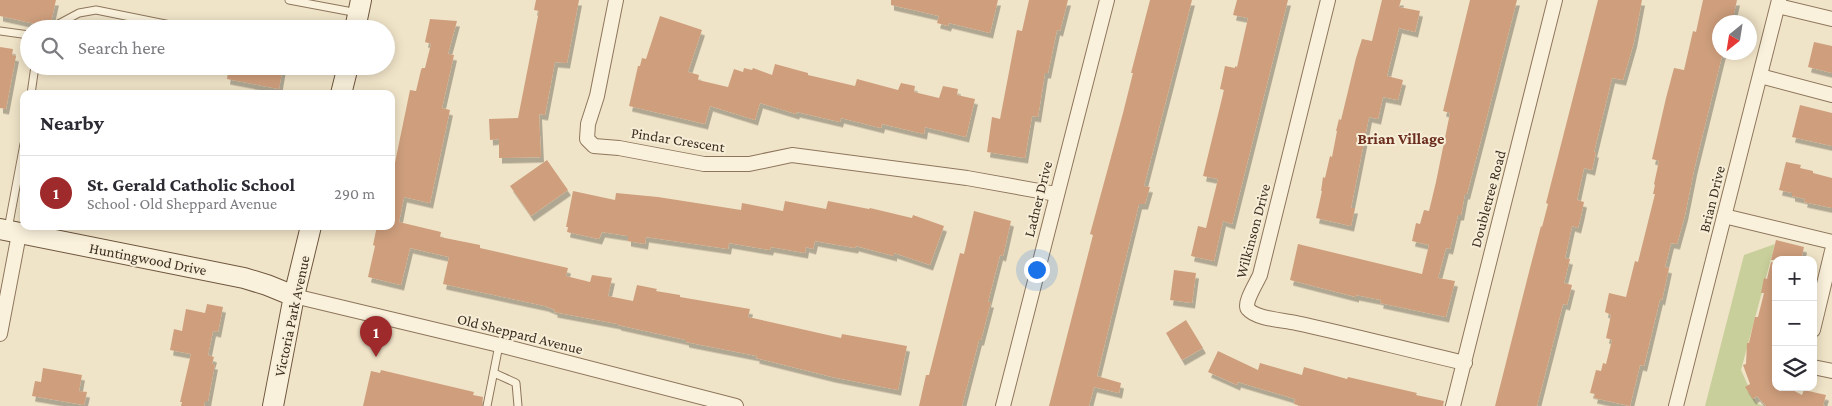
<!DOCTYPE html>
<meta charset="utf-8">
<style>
:root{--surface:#fff;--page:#f7f7f7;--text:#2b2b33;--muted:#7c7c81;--line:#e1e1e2;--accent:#9e2a2b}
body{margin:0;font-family:"Crimson Pro",serif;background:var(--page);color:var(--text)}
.controls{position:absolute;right:15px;bottom:15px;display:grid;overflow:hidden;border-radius:10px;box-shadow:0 2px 12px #0003}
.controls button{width:45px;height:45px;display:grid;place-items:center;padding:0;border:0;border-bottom:1px solid var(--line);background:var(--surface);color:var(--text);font:25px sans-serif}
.compass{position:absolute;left:1712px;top:15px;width:45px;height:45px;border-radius:50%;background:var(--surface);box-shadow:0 2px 12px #0003;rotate:210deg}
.you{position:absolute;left:1036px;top:269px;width:18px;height:18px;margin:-12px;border:4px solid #fff;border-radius:50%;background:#1a73e8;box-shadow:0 0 0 8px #1a73e833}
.badge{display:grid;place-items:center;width:32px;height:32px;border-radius:50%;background:var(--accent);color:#fff;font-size:16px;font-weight:700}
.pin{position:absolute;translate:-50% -41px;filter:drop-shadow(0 1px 2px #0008)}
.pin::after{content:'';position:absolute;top:26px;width:18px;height:15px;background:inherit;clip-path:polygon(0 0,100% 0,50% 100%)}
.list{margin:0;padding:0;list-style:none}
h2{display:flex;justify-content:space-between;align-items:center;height:65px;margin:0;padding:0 20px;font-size:21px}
h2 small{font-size:16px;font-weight:400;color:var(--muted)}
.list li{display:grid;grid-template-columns:32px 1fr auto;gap:15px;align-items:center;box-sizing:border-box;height:75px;padding:0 20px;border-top:1px solid var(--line)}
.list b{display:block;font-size:19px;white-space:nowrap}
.list p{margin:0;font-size:16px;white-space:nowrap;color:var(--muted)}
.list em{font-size:16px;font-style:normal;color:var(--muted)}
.icon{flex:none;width:28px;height:28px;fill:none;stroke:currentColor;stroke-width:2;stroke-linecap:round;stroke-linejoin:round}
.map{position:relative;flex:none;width:1832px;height:406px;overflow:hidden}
.search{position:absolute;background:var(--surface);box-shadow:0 2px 12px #0003;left:20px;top:20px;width:375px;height:55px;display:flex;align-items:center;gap:12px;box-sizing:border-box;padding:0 18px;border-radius:28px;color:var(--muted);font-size:19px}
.panel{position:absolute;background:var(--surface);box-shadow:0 2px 12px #0003;left:20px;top:90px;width:375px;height:140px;border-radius:10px}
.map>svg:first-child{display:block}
.green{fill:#c9cf9b}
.building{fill:#cf9f7d;filter:url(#shadow)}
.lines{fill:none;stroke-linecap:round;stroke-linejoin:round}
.lane-casing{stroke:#8d765c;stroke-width:9}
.street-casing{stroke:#8d765c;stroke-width:16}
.secondary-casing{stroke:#6f573f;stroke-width:22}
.lane{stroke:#faf1dc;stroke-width:7}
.street{stroke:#faf1dc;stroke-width:14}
.secondary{stroke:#faf1dc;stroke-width:20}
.labels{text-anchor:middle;stroke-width:4;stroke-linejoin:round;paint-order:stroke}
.street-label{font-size:15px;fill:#3d2e20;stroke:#f7eed8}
.neighbourhood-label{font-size:16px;font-weight:bold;fill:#6b2e1e;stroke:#f7eed8}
</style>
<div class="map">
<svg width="1832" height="406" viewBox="0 0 1832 406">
<defs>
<filter id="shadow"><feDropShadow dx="3" dy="5.5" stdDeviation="0" flood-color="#0004"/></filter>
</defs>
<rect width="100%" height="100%" fill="#f0e4c8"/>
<path class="green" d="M1775,244L1741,370L1756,403L1765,406H1705L1744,255Z"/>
<path class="building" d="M0,0H56L51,22L45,26L0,16Z
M536,0H579L567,63L555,62L545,115L539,114L541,157L499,158V139L490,140L489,119L518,118L539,11L534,10Z
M891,0H998L990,33L949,23L948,26L937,23L939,16L891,5Z
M1029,0H1068L1060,31L1057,30L1048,73H1045L1038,117L1032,116L1025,158L987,152L992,117L1000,119L1017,30L1022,31Z
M1150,0H1192L1144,186L1150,187L1145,204H1139L1097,376L1121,383L1119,393L1094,387L1089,406H1049L1093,235L1090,234L1123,113L1133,73H1131Z
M1237,0H1288L1232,224L1223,221L1214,261L1191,256L1198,226L1206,228L1218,179L1203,176L1224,90L1220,89L1225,66L1235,68V66L1237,67L1248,18L1233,15Z
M1382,0H1401L1399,7L1420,11L1415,32L1399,28L1387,76L1403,80L1398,100L1383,97L1378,119L1369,117L1351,208H1355L1351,226L1316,218L1322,191H1321L1323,177L1325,178L1330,156L1332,157L1337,131H1336L1339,119L1341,120L1356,58L1362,39L1372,41Z
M1470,0H1517L1467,194H1465L1461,215H1458L1450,249L1446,248L1438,278L1455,281L1446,317L1380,303L1381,300L1356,295V297L1290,280L1298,244L1422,274L1429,245L1412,241L1416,223L1420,224L1424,210L1429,211L1436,182L1450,113L1443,111Z
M1598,0H1642L1634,42L1623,80L1612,78L1594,152H1596L1592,170L1584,168L1577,200L1584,202L1581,216L1578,228L1572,226L1565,258L1570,259L1564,283L1572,285L1567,305L1563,304L1537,406H1495L1529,272L1541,226L1542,227L1548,204L1546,203Z
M1703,0H1737L1732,22H1720V52H1723L1694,170L1685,215L1677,244L1671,243L1665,267L1669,268L1662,300L1660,299L1644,366L1640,365L1630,406L1594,398L1595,394L1590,393L1596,370L1601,371L1603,363L1606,364L1612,340L1606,338L1611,315L1605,312L1609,293L1626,297L1635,261L1638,262L1655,194H1653L1655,185L1654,184L1659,161L1652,159L1666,98L1674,68L1684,70L1693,31L1696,32Z
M660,16L702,30L688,72L699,75L698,80L728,87L734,69L743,72L744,68L752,70L753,68L772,75L775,64L808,73V75L855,86L857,79L898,90L901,83L915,86L914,92L939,98L943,86L958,89L957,95L975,99L966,137L925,127L924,134L882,124L881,128L841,118L840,122L797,112L796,114L760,103L755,120L710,106L705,124L629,106L638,66H640L642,58L646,59Z
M430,19L457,21L448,54L454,55L442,108L450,110L430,203L404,197L399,222L441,232L440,237L480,245V248L568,268L566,276L590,282L592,275L612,278L608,296L633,301L637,285L657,289L656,291L680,295V297L750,309L748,317L841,338L842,334L907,346L898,390L832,377L756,358L757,356L686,342V340L618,325V324L554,312L555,310L545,306L443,284L449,257L410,248L401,285L368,277L375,246L373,245L377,226H391V182L410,90L416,91L421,70L422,68H425L431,44L425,42Z
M1814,42L1832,46V73L1808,67Z
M0,47L13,49L12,55L16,56L6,109L0,108Z
M229,66H283L279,89L227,79Z
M1800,105L1832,113V146L1792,137Z
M547,160L568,190L531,216L510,186Z
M1786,162L1801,165L1800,168L1813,171V173L1832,178V208L1804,202L1805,199L1792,196V193L1779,190Z
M573,191L615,200L616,193L658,197L741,210L742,203L783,211L785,201L826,209L828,201L869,209L870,208L912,218L913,215L944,226L930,265L894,253V256L856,246L855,248L815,241L813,249L806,247L805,253L771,247L770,250L729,243L728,249L646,237L645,244L628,241V236L602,232L599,239L567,232L568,227H566Z
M974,211L1011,221L1003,256L1000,255L988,302H991L981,340H979L962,406H919L926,375H929L960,253L964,254Z
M1776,240L1804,247L1801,260H1771Z
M1771,262L1776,263V351L1773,350L1772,369L1776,379V387H1787L1802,395L1804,390L1826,395L1823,405L1825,406H1766L1757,396L1753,399L1745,387L1750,384L1743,365L1746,364L1747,343H1749L1755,317H1758L1764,293H1761L1764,278L1767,279Z
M1174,270L1196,273L1192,303L1170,300Z
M207,304L223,307L218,332L213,331L208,355L214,357L212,364H215L208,401H205L204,406H181L182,402H180L191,354L170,350L174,329L182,331L186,309L205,313Z
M1186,320L1203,348L1182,360L1166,333Z
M1218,351L1258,370L1260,363L1302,375L1304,367L1347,379L1348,377L1417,393L1416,395L1444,401L1443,406H1301L1294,404L1295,399L1238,382L1237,385L1208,372Z
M43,368L82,375L79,391L87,392L84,405L32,396L35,381L41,382Z
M381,370L474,392L473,395L483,397L482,406H363L371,371L380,373Z"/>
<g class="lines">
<defs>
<path id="lane" d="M289,0L358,13
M49,29L79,13L96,10L190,29
M0,31L29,35
M31,94L35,66
M8,229L24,144
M494,373L516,383L518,406
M487,406L499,345"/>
<path id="street" d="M616,0L597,96L588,124L587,139L594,146L619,148L704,164H749L792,155L967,178L1056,194
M1328,0L1260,275C1257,282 1243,304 1248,309C1256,319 1283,320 1296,323C1352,335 1408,350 1465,363
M1778,6L1832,19
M1760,76L1832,95
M1724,216L1832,242
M294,296L499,345L736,406
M1813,330L1832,251
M0,334L19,234
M1813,367L1832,371
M1003,406L1107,0
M1453,406L1555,0
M1676,406L1779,0"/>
<path id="secondary" d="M355,29L361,0
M341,94L348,66
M0,229L244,278L267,285L294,296
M273,406L294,296L311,226"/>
</defs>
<use href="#lane" class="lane-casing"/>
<use href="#street" class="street-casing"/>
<use href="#secondary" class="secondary-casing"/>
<use href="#lane" class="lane"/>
<use href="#street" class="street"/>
<use href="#secondary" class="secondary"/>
</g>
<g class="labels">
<g class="street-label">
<text transform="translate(678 140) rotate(9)" y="5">Pindar Crescent</text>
<text transform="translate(1038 199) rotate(-76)" y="5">Ladner Drive</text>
<text transform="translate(1488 199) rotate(-75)" y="5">Doubletree Road</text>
<text transform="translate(1712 199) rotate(-76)" y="5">Brian Drive</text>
<text transform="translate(1253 231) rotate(-75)" y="5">Wilkinson Drive</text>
<text transform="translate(148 259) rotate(11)" y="5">Huntingwood Drive</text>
<text transform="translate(292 316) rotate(-78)" y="5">Victoria Park Avenue</text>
<text transform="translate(520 334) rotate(14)" y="5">Old Sheppard Avenue</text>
</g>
<g class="neighbourhood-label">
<text x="1401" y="144">Brian Village</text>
</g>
</g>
</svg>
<div class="controls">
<button>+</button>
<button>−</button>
<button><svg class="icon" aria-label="layers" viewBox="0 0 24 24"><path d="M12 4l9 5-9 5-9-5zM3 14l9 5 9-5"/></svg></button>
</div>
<svg class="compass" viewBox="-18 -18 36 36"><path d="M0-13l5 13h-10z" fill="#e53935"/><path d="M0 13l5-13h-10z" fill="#7c7c81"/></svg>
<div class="you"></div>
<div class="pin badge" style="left:376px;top:357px">1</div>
<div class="search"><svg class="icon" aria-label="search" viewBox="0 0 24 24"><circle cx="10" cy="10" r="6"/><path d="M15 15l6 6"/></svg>Search here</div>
<section class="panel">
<h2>Nearby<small></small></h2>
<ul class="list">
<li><span class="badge">1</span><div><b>St. Gerald Catholic School</b><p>School · Old Sheppard Avenue</p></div><em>290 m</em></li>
</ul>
</section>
</div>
